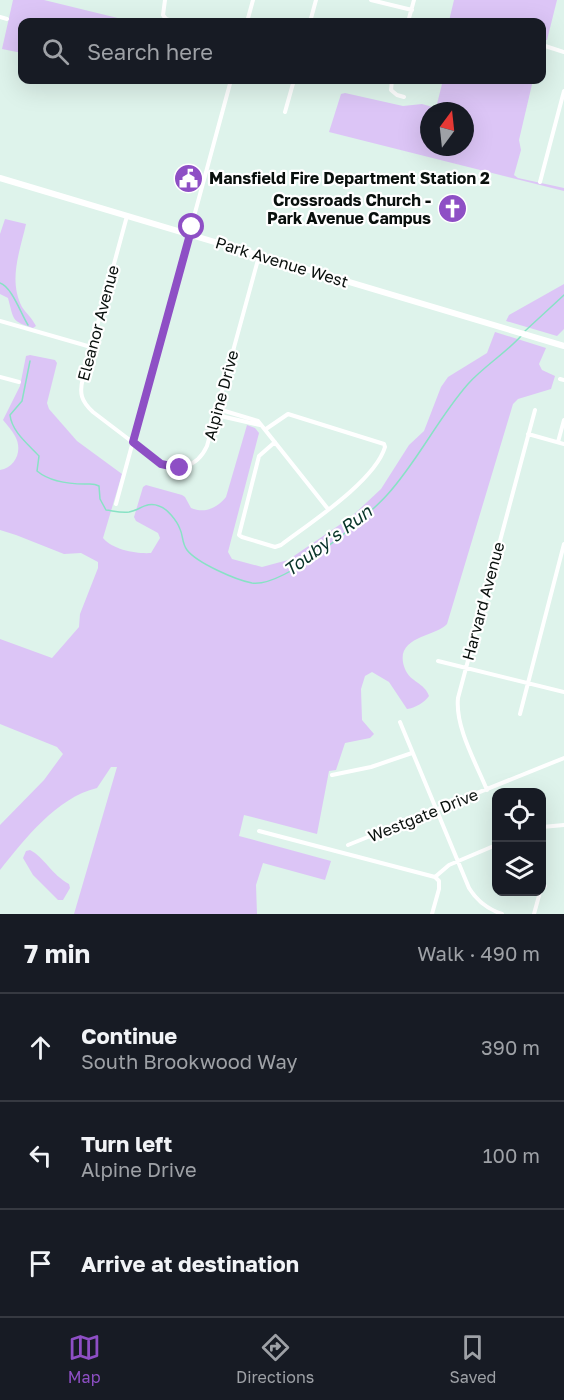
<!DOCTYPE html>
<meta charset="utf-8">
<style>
:root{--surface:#171b24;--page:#242831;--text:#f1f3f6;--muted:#9ea1a6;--line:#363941;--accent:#8e4fc5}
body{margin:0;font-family:"Golos Text",sans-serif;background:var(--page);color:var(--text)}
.controls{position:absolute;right:18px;bottom:18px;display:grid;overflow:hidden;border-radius:12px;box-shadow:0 6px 24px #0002}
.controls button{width:54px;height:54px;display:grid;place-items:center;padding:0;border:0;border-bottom:2px solid var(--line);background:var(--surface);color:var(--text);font:30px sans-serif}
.compass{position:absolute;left:420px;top:102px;width:54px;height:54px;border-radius:50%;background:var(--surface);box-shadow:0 6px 24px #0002;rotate:15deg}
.stop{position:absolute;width:18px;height:18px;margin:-14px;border:4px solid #8e4fc5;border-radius:50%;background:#fff}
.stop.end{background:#8e4fc5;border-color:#fff;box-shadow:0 2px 6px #0008}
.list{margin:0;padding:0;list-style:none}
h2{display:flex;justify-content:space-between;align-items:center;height:78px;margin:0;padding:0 24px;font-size:26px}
h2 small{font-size:20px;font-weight:400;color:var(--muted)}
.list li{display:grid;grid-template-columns:39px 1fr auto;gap:18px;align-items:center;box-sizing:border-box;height:108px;padding:0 24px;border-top:2px solid var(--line)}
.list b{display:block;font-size:22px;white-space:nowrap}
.list p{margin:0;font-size:20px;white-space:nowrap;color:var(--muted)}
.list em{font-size:20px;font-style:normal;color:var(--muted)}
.icon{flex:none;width:33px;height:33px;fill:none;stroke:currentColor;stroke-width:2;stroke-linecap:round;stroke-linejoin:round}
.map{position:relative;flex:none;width:564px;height:914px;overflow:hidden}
.search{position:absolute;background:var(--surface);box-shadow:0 6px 24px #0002;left:18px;right:18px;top:18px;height:66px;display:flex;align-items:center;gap:15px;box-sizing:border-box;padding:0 21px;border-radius:12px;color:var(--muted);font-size:22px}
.sheet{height:402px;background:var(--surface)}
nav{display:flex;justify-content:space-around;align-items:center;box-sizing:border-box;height:84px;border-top:2px solid var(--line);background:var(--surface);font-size:16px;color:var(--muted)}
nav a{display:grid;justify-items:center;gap:3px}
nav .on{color:var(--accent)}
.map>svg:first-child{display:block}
.green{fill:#dcc5f6;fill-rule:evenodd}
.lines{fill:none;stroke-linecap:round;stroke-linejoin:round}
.stream{stroke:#88e2c5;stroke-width:1.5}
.minor{stroke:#fff;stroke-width:4}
.primary{stroke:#fff;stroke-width:6}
.route{stroke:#8e4fc5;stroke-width:8}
.labels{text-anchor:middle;stroke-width:4.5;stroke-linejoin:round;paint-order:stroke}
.poi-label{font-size:16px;font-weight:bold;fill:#09100d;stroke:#fff;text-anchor:start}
.street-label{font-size:16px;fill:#09100d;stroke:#fff}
.water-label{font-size:18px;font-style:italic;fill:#073328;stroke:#fff}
</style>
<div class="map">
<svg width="564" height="914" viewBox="0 0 564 914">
<rect width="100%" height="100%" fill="#def3eb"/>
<path class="green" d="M13,0H44L134,22H22V53L2,49Z
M454,0H557L547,40H542V22L449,21Z
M443,80H533L519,140L521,150L514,175L518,178L564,188V191L329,132L341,94L345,93L403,106L422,104L436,108ZM429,111H465V147H429Z
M5,219L26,224C20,251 8,280 22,307C26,313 32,318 36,326L33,328C11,321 14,320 8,298L0,294V234Z
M564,284V329L557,336L506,321L509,315Z
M495,332L546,348L539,364L542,370L555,376L551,389L518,399L513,404L447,624C436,637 392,636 405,669C410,682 425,683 429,696C425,702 415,708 407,709L389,682L372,672L365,676L361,689L362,720L374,734L370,738L345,743L336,770L329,771L317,834L244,815L239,836L331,861L325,880L263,863L256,885L257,914H74L117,767H111L97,788C56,798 25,839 0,870V825L44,780L63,754L57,747L0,724V639L52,658L79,627L80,614L98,568V562L81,553L64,554L16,535L0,530V470C16,467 23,450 15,436C12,430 7,425 3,420L20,386L26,356L30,355L55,360L57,363L47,403L49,409L77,441L122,474L103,538C113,550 137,554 151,553L160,538L158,533L136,521L134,517L143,487L146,485L182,495L185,497L191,508C205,514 217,508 226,497L247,425L255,428L259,433L228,552L232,559L262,567L288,560L351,517L381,489L409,445L424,431L441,387L448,377L487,353Z
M30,850C44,857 52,875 69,884L70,888L63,900H58L33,875L23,858L26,851Z"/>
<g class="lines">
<path class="stream" d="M0,283C12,287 21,314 28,325
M525,331L564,295
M30,361L22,401L10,415C12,432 28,444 39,456L37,471C49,481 69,484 85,484C91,484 94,483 99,486L100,499L106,510C114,511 121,513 129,512C140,510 147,501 159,506C167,508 177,521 180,529C183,535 182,544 187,550C197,563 236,580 252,583C284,588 366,518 387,495C418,461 438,418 468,384C484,366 506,353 522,335"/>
<path class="minor" d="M165,0L163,15L166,19L175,22
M371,0L412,10
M0,17L7,19
M247,22L253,0
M310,22L316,0
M408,22L414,0
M542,45L564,52
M392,80L391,90L397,95L404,97
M285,112L294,80
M540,182L564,91
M127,216L83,378C79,393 81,401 93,412L156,460C176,473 197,468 207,446L259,256
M0,321L91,347
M0,377L19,382
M560,379L564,380
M218,409L258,421L328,509
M216,415L260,425
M266,429L288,414L384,444L385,447C375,481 310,523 281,545L275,547L242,537L239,535L259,456L275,442
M528,434L564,444
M558,442L564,420
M116,504L231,80
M438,661L564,692
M520,714L564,544
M400,722L469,888C477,901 487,909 502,914
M332,775L371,767L412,753
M487,790C476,763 455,727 458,698L535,410
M542,827L564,825
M259,831L435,877
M348,845L564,758
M435,877L449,865L496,845
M542,889L545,886
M432,914L439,889V881L435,877
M534,914L540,892"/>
<path class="primary" d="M0,178L564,346"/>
</g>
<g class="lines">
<path class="route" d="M180,468L161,464L133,442L192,227"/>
</g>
<defs>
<symbol id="civic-disc" viewBox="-11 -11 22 22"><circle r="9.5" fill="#8e4fc5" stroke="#fff"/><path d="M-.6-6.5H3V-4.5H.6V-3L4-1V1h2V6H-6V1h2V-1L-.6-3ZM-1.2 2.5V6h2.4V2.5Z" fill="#fff"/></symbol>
<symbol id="church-disc" viewBox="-11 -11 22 22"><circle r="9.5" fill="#8e4fc5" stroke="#fff"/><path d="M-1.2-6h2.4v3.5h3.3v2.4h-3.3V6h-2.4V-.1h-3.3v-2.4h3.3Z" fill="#fff"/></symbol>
</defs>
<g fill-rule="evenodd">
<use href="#civic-disc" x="172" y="162" width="33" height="33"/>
<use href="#church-disc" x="436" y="192" width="33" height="33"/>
</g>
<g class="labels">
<g class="poi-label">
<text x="209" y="184">Mansfield Fire Department Station 2</text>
<text x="431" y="206" text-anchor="end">Crossroads Church -<tspan x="431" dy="18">Park Avenue Campus</tspan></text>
</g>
<g class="street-label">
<text transform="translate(282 262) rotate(17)" y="6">Park Avenue West</text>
<text transform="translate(98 323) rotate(-75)" y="6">Eleanor Avenue</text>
<text transform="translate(221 395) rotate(-75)" y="6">Alpine Drive</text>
<text transform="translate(483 601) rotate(-75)" y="6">Harvard Avenue</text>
<text transform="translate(423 815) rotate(-22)" y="6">Westgate Drive</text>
</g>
<g class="water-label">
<text transform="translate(328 541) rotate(-37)" y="6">Touby's Run</text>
</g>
</g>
</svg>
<div class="controls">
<button><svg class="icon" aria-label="locate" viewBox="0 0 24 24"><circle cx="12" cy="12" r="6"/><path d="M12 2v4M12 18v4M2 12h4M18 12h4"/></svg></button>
<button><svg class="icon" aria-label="layers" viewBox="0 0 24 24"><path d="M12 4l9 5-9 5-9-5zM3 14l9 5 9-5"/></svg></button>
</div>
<svg class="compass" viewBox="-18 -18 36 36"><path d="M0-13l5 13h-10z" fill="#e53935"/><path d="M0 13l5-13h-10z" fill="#9ea1a6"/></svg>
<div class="stop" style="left:192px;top:227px"></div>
<div class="stop end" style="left:180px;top:468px"></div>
<div class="search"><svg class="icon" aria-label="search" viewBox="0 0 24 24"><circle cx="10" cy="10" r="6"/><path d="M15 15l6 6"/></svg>Search here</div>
</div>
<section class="sheet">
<h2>7 min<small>Walk · 490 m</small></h2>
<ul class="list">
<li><svg class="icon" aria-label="ahead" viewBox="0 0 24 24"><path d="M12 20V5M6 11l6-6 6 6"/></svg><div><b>Continue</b><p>South Brookwood Way</p></div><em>390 m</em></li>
<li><svg class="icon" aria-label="left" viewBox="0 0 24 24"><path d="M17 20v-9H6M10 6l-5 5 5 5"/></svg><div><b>Turn left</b><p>Alpine Drive</p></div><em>100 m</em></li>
<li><svg class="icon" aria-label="arrive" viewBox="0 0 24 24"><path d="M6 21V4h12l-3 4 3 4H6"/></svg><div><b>Arrive at destination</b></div></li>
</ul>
</section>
<nav>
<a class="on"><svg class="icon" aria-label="map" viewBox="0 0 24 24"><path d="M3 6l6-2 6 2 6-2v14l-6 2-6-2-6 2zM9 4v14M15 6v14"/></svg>Map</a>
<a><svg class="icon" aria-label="directions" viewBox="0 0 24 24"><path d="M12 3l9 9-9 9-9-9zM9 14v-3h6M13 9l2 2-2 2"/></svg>Directions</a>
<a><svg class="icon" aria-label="saved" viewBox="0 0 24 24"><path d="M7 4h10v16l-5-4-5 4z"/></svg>Saved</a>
</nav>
